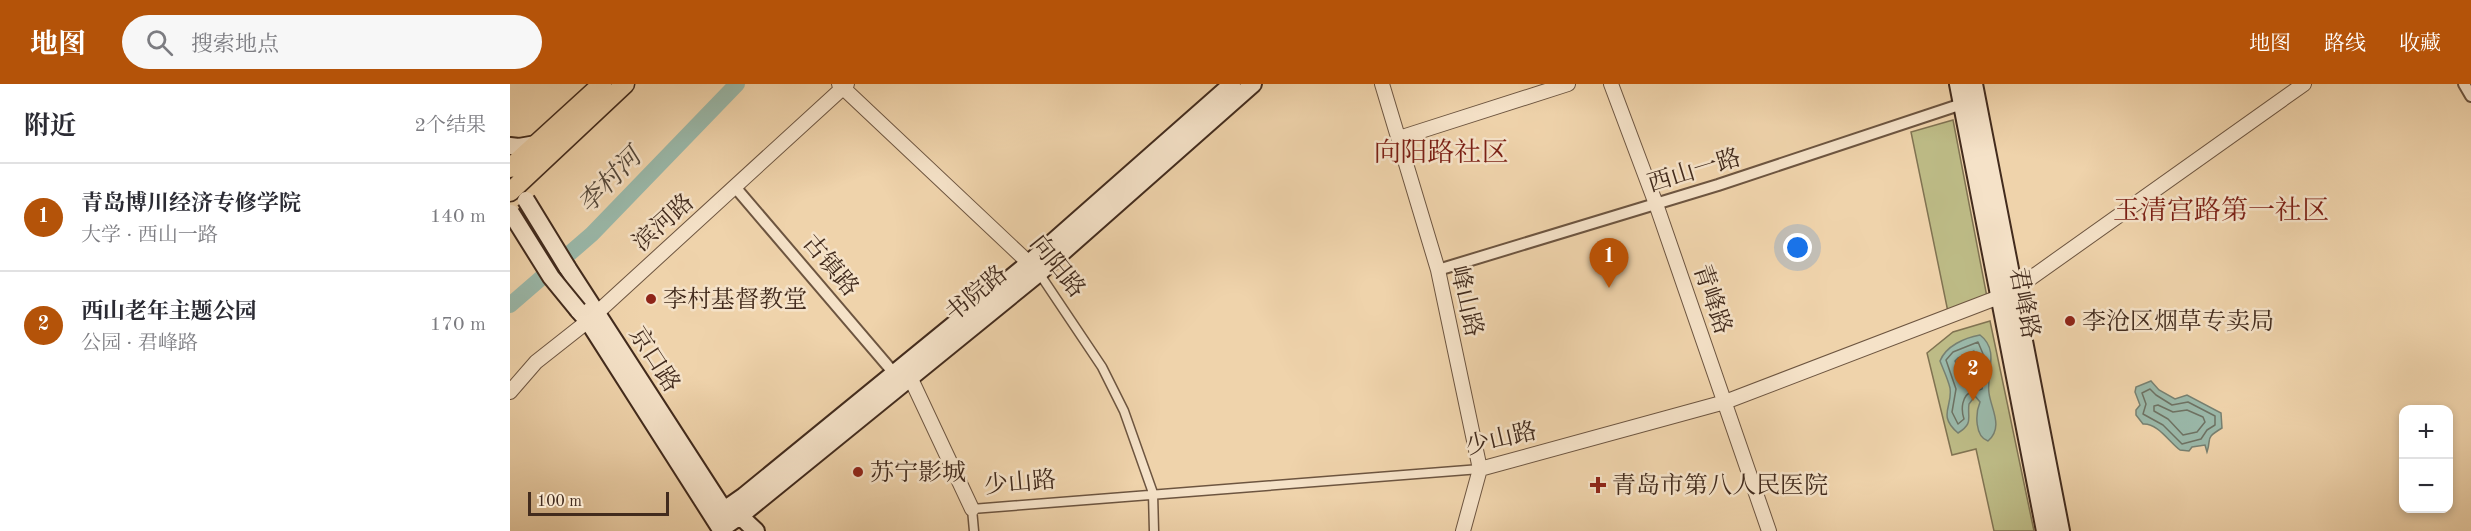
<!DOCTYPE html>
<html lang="zh">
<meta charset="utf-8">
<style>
:root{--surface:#fff;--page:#f7f7f7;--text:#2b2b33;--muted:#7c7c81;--line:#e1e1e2;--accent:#b45309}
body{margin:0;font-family:"Old Standard TT","Noto Serif SC",serif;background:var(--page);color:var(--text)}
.controls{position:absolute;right:18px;bottom:18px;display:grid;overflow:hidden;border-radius:12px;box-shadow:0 3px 9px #0003}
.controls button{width:54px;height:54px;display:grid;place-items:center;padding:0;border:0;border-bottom:2px solid var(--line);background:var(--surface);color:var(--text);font:30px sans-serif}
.scale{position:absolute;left:18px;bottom:15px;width:141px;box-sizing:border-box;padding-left:6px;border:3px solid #422b1d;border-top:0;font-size:16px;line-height:21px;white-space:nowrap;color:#422b1d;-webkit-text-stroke:4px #f5e2c8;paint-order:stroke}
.you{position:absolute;left:1288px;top:164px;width:21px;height:21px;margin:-15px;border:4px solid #fff;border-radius:50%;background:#1a73e8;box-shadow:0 0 0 9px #1a73e833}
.badge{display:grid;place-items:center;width:39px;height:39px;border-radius:50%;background:var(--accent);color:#fff;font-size:20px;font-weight:700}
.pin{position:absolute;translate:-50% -50px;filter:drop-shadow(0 2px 3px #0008)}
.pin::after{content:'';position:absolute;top:32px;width:21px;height:18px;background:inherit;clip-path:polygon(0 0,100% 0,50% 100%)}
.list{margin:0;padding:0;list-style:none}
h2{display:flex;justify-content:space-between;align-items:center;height:78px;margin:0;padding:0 24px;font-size:26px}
h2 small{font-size:20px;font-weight:400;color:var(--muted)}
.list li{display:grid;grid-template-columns:39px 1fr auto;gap:18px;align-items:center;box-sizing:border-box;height:108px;padding:0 24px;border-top:2px solid var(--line)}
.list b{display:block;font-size:22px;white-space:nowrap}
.list p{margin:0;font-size:20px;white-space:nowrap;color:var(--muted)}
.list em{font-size:20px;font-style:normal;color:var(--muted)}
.icon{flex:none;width:33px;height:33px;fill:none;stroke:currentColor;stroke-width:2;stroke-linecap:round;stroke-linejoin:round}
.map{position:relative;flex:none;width:1961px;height:447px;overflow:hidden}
header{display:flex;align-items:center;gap:36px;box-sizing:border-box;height:84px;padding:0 30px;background:var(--accent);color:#fff}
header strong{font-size:28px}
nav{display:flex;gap:33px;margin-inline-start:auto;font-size:21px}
.search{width:420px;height:54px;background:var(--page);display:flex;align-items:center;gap:15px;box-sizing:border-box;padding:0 21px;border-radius:33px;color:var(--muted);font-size:22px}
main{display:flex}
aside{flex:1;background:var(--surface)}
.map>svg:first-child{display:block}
.green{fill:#bdbb86;stroke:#807352;stroke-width:1.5}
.water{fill:#9ab8a9;stroke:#778071;stroke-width:1.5}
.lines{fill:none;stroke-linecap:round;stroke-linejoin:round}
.shore{stroke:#6e7263;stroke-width:1.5}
.river{stroke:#9ab8a9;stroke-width:16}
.pedestrian-casing{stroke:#6d5540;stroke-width:11}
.minor-casing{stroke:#6d5540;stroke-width:14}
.tertiary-casing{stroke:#6d5540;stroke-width:16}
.secondary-casing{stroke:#422b1d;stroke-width:20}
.primary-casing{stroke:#422b1d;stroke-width:21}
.pedestrian{stroke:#f5e2c8;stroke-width:8}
.minor{stroke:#f5e2c8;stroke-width:10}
.tertiary{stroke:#f5e2c8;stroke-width:14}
.secondary{stroke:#f5e2c8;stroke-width:16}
.primary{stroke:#efd3ab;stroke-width:18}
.secondary-bridge-casing{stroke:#422b1d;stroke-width:20;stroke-linecap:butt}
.secondary-bridge{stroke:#f5e2c8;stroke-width:16}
.poi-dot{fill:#8f2418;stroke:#f5e2c8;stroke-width:2}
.labels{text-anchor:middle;stroke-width:5;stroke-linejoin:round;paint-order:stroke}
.street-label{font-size:24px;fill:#422b1d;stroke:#f5e2c8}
.poi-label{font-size:24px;fill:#422b1d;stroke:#f5e2c8;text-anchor:start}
.water-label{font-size:26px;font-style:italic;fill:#544739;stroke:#f5e2c8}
.quarter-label{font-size:27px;fill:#7a1f14;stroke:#f5e2c8}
</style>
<header>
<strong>地图</strong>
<div class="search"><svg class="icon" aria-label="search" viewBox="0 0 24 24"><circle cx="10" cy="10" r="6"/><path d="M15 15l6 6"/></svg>搜索地点</div>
<nav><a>地图</a><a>路线</a><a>收藏</a></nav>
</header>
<main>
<aside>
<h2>附近<small>2个结果</small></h2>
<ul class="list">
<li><span class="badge">1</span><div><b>青岛博川经济专修学院</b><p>大学 · 西山一路</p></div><em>140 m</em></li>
<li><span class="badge">2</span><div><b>西山老年主题公园</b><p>公园 · 君峰路</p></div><em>170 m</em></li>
</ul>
</aside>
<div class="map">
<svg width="1961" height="447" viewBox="0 0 1961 447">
<rect width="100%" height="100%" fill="#efd3ab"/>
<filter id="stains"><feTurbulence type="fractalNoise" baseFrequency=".00333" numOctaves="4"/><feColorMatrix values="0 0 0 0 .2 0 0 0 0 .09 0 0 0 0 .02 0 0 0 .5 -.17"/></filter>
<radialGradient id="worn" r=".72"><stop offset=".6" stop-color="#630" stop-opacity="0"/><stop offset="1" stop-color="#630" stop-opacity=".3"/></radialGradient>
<path class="green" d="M1443,36L1477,213L1438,228L1401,48Z
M1480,237L1524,447H1484L1466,365L1442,371L1417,269L1443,248Z"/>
<path class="water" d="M1470,251C1490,266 1476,290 1479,309C1481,325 1494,343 1478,357C1465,353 1465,330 1470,318L1465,312L1459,320C1457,334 1464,339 1448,349C1427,331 1443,323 1440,304C1438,295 1433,285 1430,277C1436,262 1454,254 1470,251Z
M1641,297L1649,306L1665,315L1677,311L1711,329L1712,344C1694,355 1702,353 1697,368L1695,361L1682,363L1679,367L1670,366C1659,358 1648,339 1633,340L1626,331V326L1630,321L1625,308L1626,303Z"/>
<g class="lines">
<path class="shore" d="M1468,258L1476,277L1472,305C1469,307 1466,306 1463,307C1451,311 1451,326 1454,335L1448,340L1442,328L1446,305L1436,276L1443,268Z
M1464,267L1468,278L1466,297L1455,302L1445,277L1448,274Z
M1640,305L1646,311L1662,321L1678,318L1705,332V341L1697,346L1691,355L1672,360L1653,341L1633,330L1636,320L1632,309Z
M1648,321L1663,328L1677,326L1693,333L1695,338L1687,348L1673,351L1658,335L1644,327V322Z"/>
<path class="river" d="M0,221L82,150L227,0"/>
<defs>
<path id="pedestrian" d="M529,189L592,283L614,327L643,409L644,447
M464,447L462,425L970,385"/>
<path id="minor" d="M1954,0L1961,12
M225,103L383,288
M928,186L1208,101L1455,19"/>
<path id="tertiary" d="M329,0L519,179
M872,0L928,186L970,385L953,447
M1101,0L1146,120L1259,447
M889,54L1058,0
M401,295L462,425
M0,308L26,278L78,237L337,0
M970,385L1215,318L1489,213L1504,206L1794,0"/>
<path id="secondary" d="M1448,0L1535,447
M1464,0L1551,447
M0,62L9,63L26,60
M57,183L214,426L230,432L246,447
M68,226L78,237L210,444
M205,436L214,426L234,412L519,179L722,0
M211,445L230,432L529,189L743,0"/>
<path id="primary" d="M0,84L92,0
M0,108L115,0"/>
</defs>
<use href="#pedestrian" class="pedestrian-casing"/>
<use href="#minor" class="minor-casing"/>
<use href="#tertiary" class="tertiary-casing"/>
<use href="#secondary" class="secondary-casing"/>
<use href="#primary" class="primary-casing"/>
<use href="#pedestrian" class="pedestrian"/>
<use href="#minor" class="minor"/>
<use href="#tertiary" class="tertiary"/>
<use href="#secondary" class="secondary"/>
<use href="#primary" class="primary"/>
<defs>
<path id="secondary-bridge" d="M16,116L57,183
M1,129L41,193L68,226"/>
</defs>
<use href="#secondary-bridge" class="secondary-bridge-casing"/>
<use href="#secondary-bridge" class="secondary-bridge"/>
</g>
<g class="poi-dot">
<circle cx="141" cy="215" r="6"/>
<circle cx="1560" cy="237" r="6"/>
<circle cx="348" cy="388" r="6"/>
<path d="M1085 392h6v6h6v6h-6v6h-6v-6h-6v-6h6z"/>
</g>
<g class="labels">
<g class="street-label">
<text transform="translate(1184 86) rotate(-17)" y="8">西山一路</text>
<text transform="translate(153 138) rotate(-42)" y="8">滨河路</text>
<text transform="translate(321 181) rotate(50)" y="8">古镇路</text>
<text transform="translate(548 182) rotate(51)" y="8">向阳路</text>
<text transform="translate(466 209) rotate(-40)" y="8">书院路</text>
<text transform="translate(1203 215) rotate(71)" y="8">青峰路</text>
<text transform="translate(957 217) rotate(77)" y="8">峰山路</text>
<text transform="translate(1515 219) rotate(79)" y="8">君峰路</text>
<text transform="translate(145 275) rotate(57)" y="8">京口路</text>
<text transform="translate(991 354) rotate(-13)" y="8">少山路</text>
<text transform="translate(510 398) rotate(-5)" y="8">少山路</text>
</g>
<g class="poi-label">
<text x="153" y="223">李村基督教堂</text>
<text x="1572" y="245">李沧区烟草专卖局</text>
<text x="360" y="396">苏宁影城</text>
<text x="1102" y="409">青岛市第八人民医院</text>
</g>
<g class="water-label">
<text transform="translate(99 96) rotate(-46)" y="9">李村河</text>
</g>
<g class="quarter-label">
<text x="931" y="77">向阳路社区</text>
<text x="1711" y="135">玉清宫路第一社区</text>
</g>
</g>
<rect width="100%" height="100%" filter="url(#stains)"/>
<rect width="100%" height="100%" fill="url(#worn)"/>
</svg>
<div class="controls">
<button>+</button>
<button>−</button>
</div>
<div class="scale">100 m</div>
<div class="you"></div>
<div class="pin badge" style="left:1099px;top:204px">1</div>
<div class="pin badge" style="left:1463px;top:317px">2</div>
</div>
</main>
